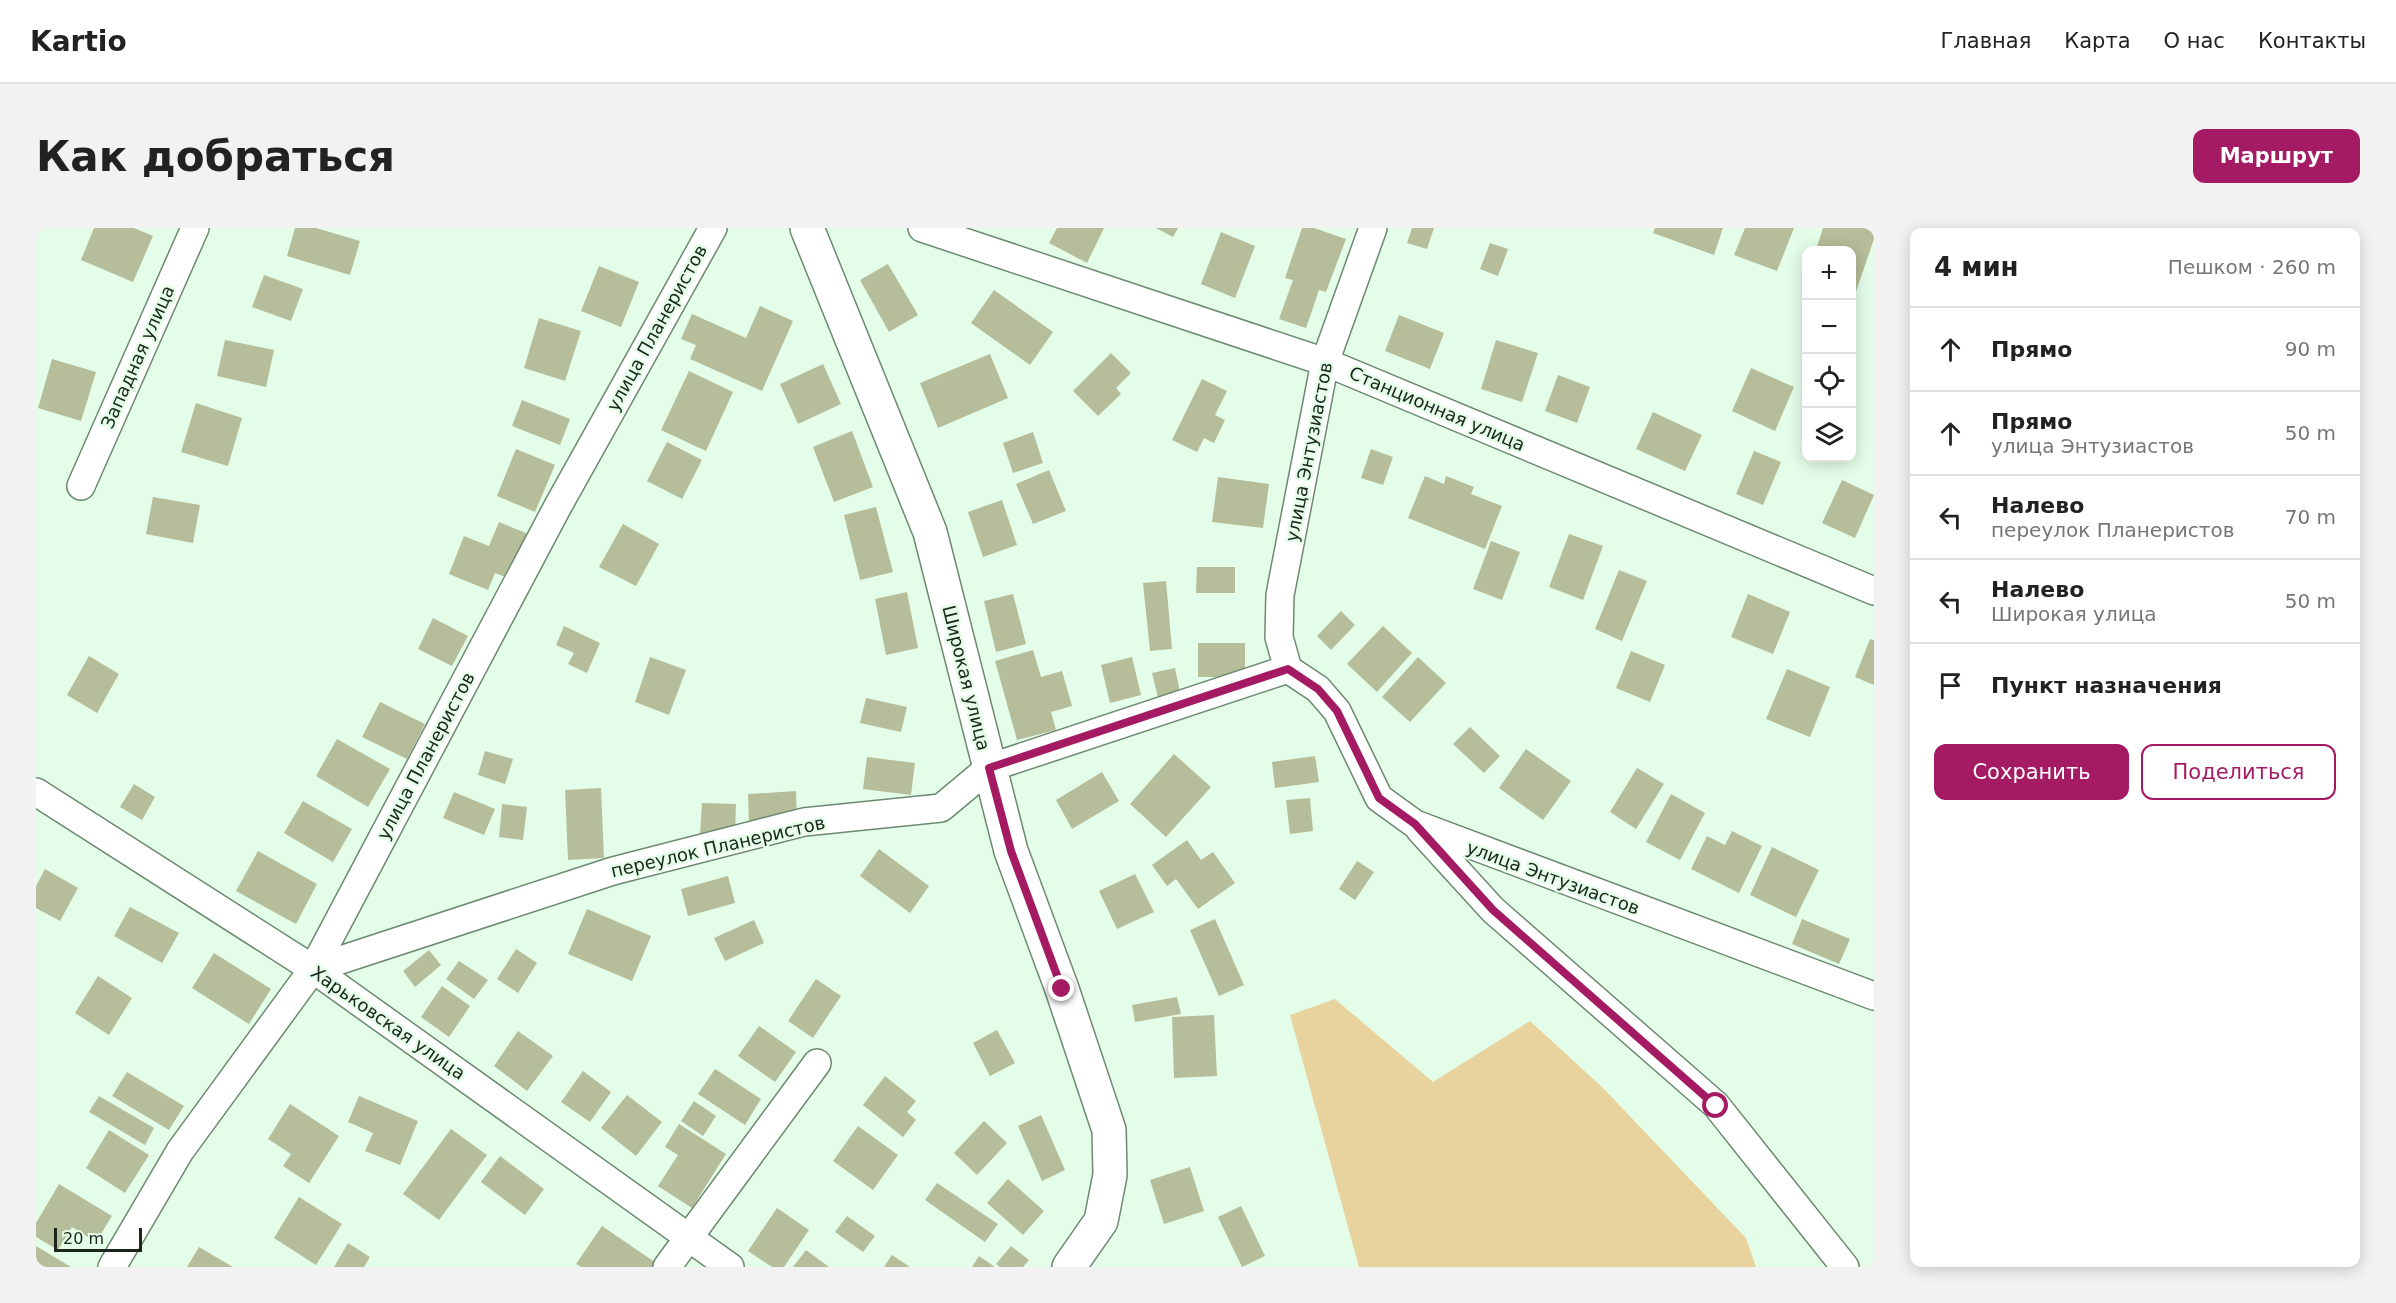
<!DOCTYPE html>
<html lang="ru">
<meta charset="utf-8">
<style>
:root{--surface:#fff;--page:#f2f2f2;--text:#222;--muted:#767676;--line:#e0e0e0;--accent:#a41a63}
body{margin:0;font-family:"DejaVu Sans",sans-serif;background:var(--page);color:var(--text)}
.controls{position:absolute;right:18px;top:18px;display:grid;overflow:hidden;border-radius:12px;box-shadow:0 3px 15px #0003}
.controls button{width:54px;height:54px;display:grid;place-items:center;padding:0;border:0;border-bottom:2px solid var(--line);background:var(--surface);color:var(--text);font:30px sans-serif}
.scale{position:absolute;left:18px;bottom:15px;width:88px;box-sizing:border-box;padding-left:6px;border:3px solid #1a251b;border-top:0;font-size:16px;line-height:21px;white-space:nowrap;color:#1a251b;-webkit-text-stroke:4px #e4fde8;paint-order:stroke}
.stop{position:absolute;width:18px;height:18px;margin:-14px;border:4px solid #a41a63;border-radius:50%;background:#fff}
.stop.end{background:#a41a63;border-color:#fff;box-shadow:0 2px 6px #0008}
.list{margin:0;padding:0;list-style:none}
h2{display:flex;justify-content:space-between;align-items:center;height:78px;margin:0;padding:0 24px;font-size:26px}
h2 small{font-size:20px;font-weight:400;color:var(--muted)}
.list li{display:grid;grid-template-columns:39px 1fr auto;gap:18px;align-items:center;box-sizing:border-box;height:84px;padding:0 24px;border-top:2px solid var(--line)}
.list b{display:block;font-size:22px;white-space:nowrap}
.list p{margin:0;font-size:20px;white-space:nowrap;color:var(--muted)}
.list em{font-size:20px;font-style:normal;color:var(--muted)}
.actions{display:flex;gap:12px;padding:18px 24px}
.actions a{flex:1;padding:14px 0;border:2px solid var(--accent);border-radius:12px;text-align:center;font-size:21px;color:var(--accent)}
.actions .main{background:var(--accent);color:#fff}
.icon{flex:none;width:33px;height:33px;fill:none;stroke:currentColor;stroke-width:2;stroke-linecap:round;stroke-linejoin:round}
.map{position:relative;flex:none;width:1838px;height:1039px;overflow:hidden;border-radius:12px}
header{display:flex;align-items:center;gap:36px;box-sizing:border-box;height:84px;padding:0 30px;background:var(--surface);border-bottom:2px solid var(--line)}
header strong{font-size:28px}
nav{display:flex;gap:33px;margin-inline-start:auto;font-size:21px}
.intro{display:flex;align-items:center;justify-content:space-between;box-sizing:border-box;height:144px;padding:0 36px}
h1{margin:0;font-size:42px}
.button{padding:15px 27px;border-radius:12px;background:var(--accent);color:#fff;font-size:21px;font-weight:700}
main{display:flex;gap:36px;padding:0 36px}
aside{flex:1;background:var(--surface);border-radius:12px;box-shadow:0 3px 15px #0003}
.map>svg:first-child{display:block}
.green{fill:#e8d29e}
.building{fill:#b5bd9a}
.lines{fill:none;stroke-linecap:round;stroke-linejoin:round}
.street-casing{stroke:#6d8971;stroke-width:30}
.secondary-casing{stroke:#6d8971;stroke-width:36}
.street{stroke:#fff;stroke-width:27}
.secondary{stroke:#fff;stroke-width:33}
.route{stroke:#a41a63;stroke-width:8}
.labels{text-anchor:middle;stroke-width:5;stroke-linejoin:round;paint-order:stroke}
.street-label{font-size:18px;fill:#1a251b;stroke:#e4fde8}
</style>
<header>
<strong>Kartio</strong>
<nav><a>Главная</a><a>Карта</a><a>О нас</a><a>Контакты</a></nav>
</header>
<div class="intro"><h1>Как добраться</h1><a class="button">Маршрут</a></div>
<main>
<div class="map">
<svg width="1838" height="1039" viewBox="0 0 1838 1039">
<rect width="100%" height="100%" fill="#e4fde8"/>
<path class="green" d="M1299,771L1397,854L1494,793L1566,859L1710,1010L1720,1039H1323L1254,787Z"/>
<path class="building" d="M58,0H98L117,8L97,54L45,32Z
M259,0H280L324,13L314,47L251,28Z
M1021,0H1068L1051,35L1013,15Z
M1120,0H1142L1137,9Z
M1266,0H1278L1310,11L1290,64L1283,62L1270,100L1243,91L1257,52L1249,50Z
M1376,0H1398L1391,21L1371,15Z
M1619,0H1687L1678,27L1617,5Z
M1709,0H1758L1741,43L1698,27Z
M1787,0H1838V11L1816,75V22H1780Z
M1185,4L1219,18L1199,70L1165,56Z
M1454,15L1472,21L1462,48L1444,41Z
M852,36L882,87L853,104L824,52Z
M563,38L603,54L585,99L545,83Z
M228,47L267,61L255,93L216,79Z
M958,62L1017,104L994,137L935,95Z
M724,78L757,93L726,163L654,131L660,117L645,111L656,86L710,110Z
M1363,87L1408,105L1394,141L1349,123Z
M503,90L545,103L529,153L488,140Z
M189,112L238,122L230,159L181,148Z
M1460,112L1502,125L1486,174L1445,161Z
M1075,125L1095,145L1080,160L1085,166L1062,188L1037,163Z
M954,126L972,170L902,200L884,155Z
M16,131L60,144L45,193L2,180Z
M787,136L805,176L762,196L744,156Z
M1715,140L1758,159L1739,203L1696,183Z
M653,143L697,164L670,223L625,202Z
M1522,147L1554,159L1541,195L1509,183Z
M1166,151L1191,163L1179,187L1189,192L1178,215L1168,210L1161,224L1136,212Z
M486,172L534,191L524,217L476,198Z
M160,175L206,190L192,238L145,224Z
M1617,184L1666,207L1649,243L1600,221Z
M816,203L837,259L798,274L777,219Z
M997,204L1007,235L977,245L967,215Z
M631,214L666,232L646,271L611,253Z
M480,221L519,237L499,284L461,268Z
M1335,221L1357,229L1347,257L1325,250Z
M1718,223L1745,234L1727,277L1700,266Z
M1013,242L1030,283L997,296L980,256Z
M1389,248L1408,256L1410,248L1438,259L1435,266L1466,278L1449,321L1372,290Z
M1182,249L1233,256L1227,300L1176,294Z
M1806,252L1838,267L1819,310L1786,295Z
M117,269L164,277L157,315L110,306Z
M966,272L981,317L947,329L932,284Z
M840,279L857,344L824,352L808,287Z
M463,294L495,307L477,352L459,345L452,362L413,346L428,308L453,318Z
M587,296L623,316L600,358L563,339Z
M1533,306L1567,318L1547,372L1513,359Z
M1455,313L1484,324L1466,372L1437,361Z
M1161,339H1199V365H1160Z
M1583,342L1611,353L1586,413L1559,401Z
M1130,353L1136,421L1114,423L1107,355Z
M871,364L882,420L850,427L839,371Z
M977,366L990,416L960,424L948,373Z
M1712,366L1754,384L1737,426L1695,409Z
M1305,383L1319,397L1295,422L1281,408Z
M397,390L432,408L416,438L382,421Z
M528,398L564,415L551,445L532,436L538,425L520,417Z
M1347,398L1376,425L1341,464L1311,436Z
M1834,411L1838,412V457L1819,449Z
M1162,415H1209V449H1162Z
M997,422L1005,449L1026,443L1036,478L1015,484L1020,502L981,512L959,433Z
M1595,423L1629,437L1614,474L1580,460Z
M53,428L83,446L61,485L31,467Z
M614,429L650,442L633,487L599,474Z
M1096,429L1105,467L1074,475L1065,437Z
M1382,429L1410,455L1374,494L1346,469Z
M1139,440L1145,469L1123,474L1116,445Z
M1751,441L1794,459L1774,509L1730,491Z
M830,470L871,479L865,504L824,495Z
M344,474L389,496L371,531L326,509Z
M1434,499L1464,528L1448,545L1417,516Z
M301,511L354,541L332,579L280,548Z
M1490,521L1535,553L1507,592L1463,560Z
M449,523L477,531L469,556L442,547Z
M1138,526L1175,559L1130,609L1094,576Z
M1279,528L1283,554L1239,560L1236,534Z
M831,529L879,535L875,567L827,561Z
M1601,540L1628,556L1600,601L1574,584Z
M1066,544L1083,573L1036,601L1020,572Z
M98,556L119,569L106,592L84,579Z
M565,560L568,630L532,632L529,562Z
M760,563L761,594L713,597L712,566Z
M418,564L459,581L448,607L407,590Z
M1635,566L1669,585L1644,632L1610,614Z
M1274,570L1277,603L1254,606L1250,572Z
M267,573L316,601L297,634L248,605Z
M666,575L700,576L699,609L664,607Z
M466,576L491,579L487,612L463,609Z
M1696,603L1726,618L1703,665L1655,641L1671,608L1689,617Z
M1151,612L1165,632L1177,624L1199,655L1162,681L1140,651L1131,658L1116,637Z
M1736,619L1783,642L1760,689L1714,667Z
M843,621L893,658L874,685L824,648Z
M222,623L281,656L260,696L200,663Z
M1321,633L1338,644L1319,672L1303,661Z
M9,641L42,660L24,693L0,680V658Z
M1099,646L1118,684L1081,701L1063,663Z
M692,648L699,675L652,688L645,661Z
M94,679L143,705L126,735L78,708Z
M551,681L615,708L596,753L532,726Z
M1179,691L1208,757L1183,768L1154,702Z
M1766,691L1814,711L1803,736L1756,716Z
M718,692L728,715L689,733L678,710Z
M480,721L501,735L482,765L461,751Z
M393,722L405,737L379,759L367,743Z
M178,725L235,761L213,796L156,760Z
M423,733L452,752L438,771L410,751Z
M62,748L96,770L73,807L39,785Z
M780,751L805,768L777,810L752,793Z
M406,758L434,778L413,809L385,789Z
M1141,769L1145,786L1099,794L1096,777Z
M1178,787L1181,848L1138,850L1136,789Z
M723,798L760,824L739,854L702,828Z
M961,802L979,835L954,848L937,815Z
M482,803L517,828L491,863L458,838Z
M679,841L725,871L709,897L662,866Z
M547,843L575,864L554,894L525,874Z
M91,844L148,878L133,902L76,868Z
M849,848L880,873L871,884L880,892L867,909L827,877Z
M591,867L626,894L600,928L565,900Z
M63,868L118,900L109,917L53,884Z
M323,868L382,893L364,937L329,923L337,905L312,894Z
M658,873L680,888L667,908L645,893Z
M254,876L303,908L273,955L247,938L255,926L232,911Z
M1005,887L1029,942L1006,953L982,898Z
M948,893L971,915L941,947L918,925Z
M643,896L690,926L656,980L622,958L642,927L629,919Z
M822,898L862,927L837,962L797,933Z
M415,901L451,927L403,992L367,966Z
M73,902L113,927L89,965L50,940Z
M464,928L508,961L489,987L445,954Z
M1154,939L1168,983L1128,996L1114,952Z
M972,951L1008,983L987,1007L951,975Z
M901,955L962,996L949,1014L889,972Z
M23,956L76,988L60,1014L36,999L22,1022L0,1009V995Z
M263,969L306,996L280,1037L238,1010Z
M1205,978L1229,1028L1206,1039L1182,989Z
M741,980L773,1002L748,1039H736L712,1023Z
M811,988L839,1008L827,1024L799,1004Z
M566,998L626,1039H545L540,1036Z
M312,1015L334,1029L328,1039H298Z
M0,1018L35,1039H0Z
M975,1018L993,1032L987,1039H964L960,1036Z
M163,1019L197,1039H151Z
M770,1022L793,1039H757Z
M856,1027L874,1039H848Z
M943,1028L959,1039H936Z"/>
<g class="lines">
<defs>
<path id="street" d="M886,0L1289,134L1838,363
M1337,0L1289,134L1244,367L1243,409L1252,441L1282,461L1301,483L1343,570L1379,596L1838,768
M45,258L159,0
M0,564L277,741L694,1039
M1384,602L1457,682L1680,877L1809,1039
M277,741L577,643L768,594L905,580L953,540L1252,441
M76,1039L144,923L277,741L522,278L677,0
M631,1039L781,835"/>
<path id="secondary" d="M771,0L894,304L975,623L1026,761L1073,902L1074,947L1065,993L1033,1039"/>
</defs>
<use href="#street" class="street-casing"/>
<use href="#secondary" class="secondary-casing"/>
<use href="#street" class="street"/>
<use href="#secondary" class="secondary"/>
</g>
<g class="lines">
<path class="route" d="M1026,761L975,623L953,540L1252,441L1282,461L1301,483L1343,570L1379,596L1457,682L1680,878"/>
</g>
<g class="labels">
<g class="street-label">
<text transform="translate(621 100) rotate(-61)" y="6">улица Планеристов</text>
<text transform="translate(102 129) rotate(-66)" y="6">Западная улица</text>
<text transform="translate(1401 181) rotate(23)" y="6">Станционная улица</text>
<text transform="translate(1273 224) rotate(-79)" y="6">улица Энтузиастов</text>
<text transform="translate(930 450) rotate(76)" y="6">Широкая улица</text>
<text transform="translate(390 528) rotate(-62)" y="6">улица Планеристов</text>
<text transform="translate(682 619) rotate(-13)" y="6">переулок Планеристов</text>
<text transform="translate(1517 650) rotate(20)" y="6">улица Энтузиастов</text>
<text transform="translate(352 795) rotate(35)" y="6">Харьковская улица</text>
</g>
</g>
</svg>
<div class="controls">
<button>+</button>
<button>−</button>
<button><svg class="icon" aria-label="locate" viewBox="0 0 24 24"><circle cx="12" cy="12" r="6"/><path d="M12 2v4M12 18v4M2 12h4M18 12h4"/></svg></button>
<button><svg class="icon" aria-label="layers" viewBox="0 0 24 24"><path d="M12 4l9 5-9 5-9-5zM3 14l9 5 9-5"/></svg></button>
</div>
<div class="scale">20 m</div>
<div class="stop" style="left:1680px;top:878px"></div>
<div class="stop end" style="left:1026px;top:761px"></div>
</div>
<aside>
<h2>4 мин<small>Пешком · 260 m</small></h2>
<ul class="list">
<li><svg class="icon" aria-label="ahead" viewBox="0 0 24 24"><path d="M12 20V5M6 11l6-6 6 6"/></svg><div><b>Прямо</b></div><em>90 m</em></li>
<li><svg class="icon" aria-label="ahead" viewBox="0 0 24 24"><path d="M12 20V5M6 11l6-6 6 6"/></svg><div><b>Прямо</b><p>улица Энтузиастов</p></div><em>50 m</em></li>
<li><svg class="icon" aria-label="left" viewBox="0 0 24 24"><path d="M17 20v-9H6M10 6l-5 5 5 5"/></svg><div><b>Налево</b><p>переулок Планеристов</p></div><em>70 m</em></li>
<li><svg class="icon" aria-label="left" viewBox="0 0 24 24"><path d="M17 20v-9H6M10 6l-5 5 5 5"/></svg><div><b>Налево</b><p>Широкая улица</p></div><em>50 m</em></li>
<li><svg class="icon" aria-label="arrive" viewBox="0 0 24 24"><path d="M6 21V4h12l-3 4 3 4H6"/></svg><div><b>Пункт назначения</b></div></li>
</ul>
<div class="actions"><a class="main">Сохранить</a><a>Поделиться</a></div>
</aside>
</main>
